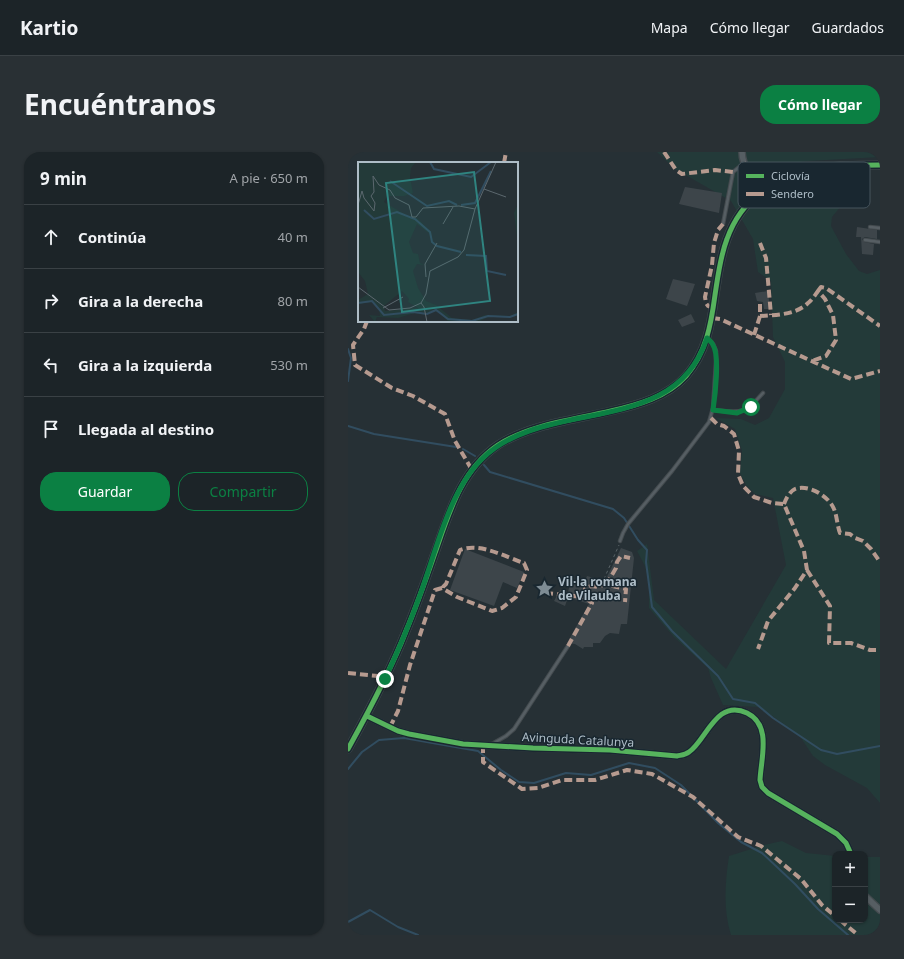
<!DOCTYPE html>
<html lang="es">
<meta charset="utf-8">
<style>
:root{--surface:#1c2428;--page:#293034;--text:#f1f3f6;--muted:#a0a4a8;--line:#3a4145;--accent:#0b8043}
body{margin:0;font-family:"Noto Sans",sans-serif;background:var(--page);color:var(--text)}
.controls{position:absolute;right:12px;bottom:12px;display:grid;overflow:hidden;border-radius:8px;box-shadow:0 1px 3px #0004}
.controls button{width:36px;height:36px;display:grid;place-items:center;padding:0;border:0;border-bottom:1px solid var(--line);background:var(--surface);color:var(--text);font:20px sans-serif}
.stop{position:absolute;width:12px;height:12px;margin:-9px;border:3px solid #0b8043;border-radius:50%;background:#fff}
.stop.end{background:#0b8043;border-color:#fff;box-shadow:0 1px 4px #0008}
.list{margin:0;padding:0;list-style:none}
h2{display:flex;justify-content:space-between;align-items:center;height:52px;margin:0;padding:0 16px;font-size:17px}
h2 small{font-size:13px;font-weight:400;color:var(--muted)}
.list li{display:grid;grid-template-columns:26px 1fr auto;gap:12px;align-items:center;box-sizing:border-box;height:64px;padding:0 16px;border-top:1px solid var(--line)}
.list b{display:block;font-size:15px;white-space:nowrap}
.list em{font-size:13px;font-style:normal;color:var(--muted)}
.actions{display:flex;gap:8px;padding:12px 16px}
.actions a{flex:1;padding:9px 0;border:1px solid var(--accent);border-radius:16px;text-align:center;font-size:14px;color:var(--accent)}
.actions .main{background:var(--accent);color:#fff}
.icon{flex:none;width:22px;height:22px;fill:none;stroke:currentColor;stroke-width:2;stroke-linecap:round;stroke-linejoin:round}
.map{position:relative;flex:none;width:532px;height:783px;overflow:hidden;border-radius:16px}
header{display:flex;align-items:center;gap:24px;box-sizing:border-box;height:56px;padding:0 20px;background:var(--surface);border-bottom:1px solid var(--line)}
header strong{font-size:19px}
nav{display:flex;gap:22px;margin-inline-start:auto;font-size:14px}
.intro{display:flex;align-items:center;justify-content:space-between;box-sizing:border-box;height:96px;padding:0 24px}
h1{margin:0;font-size:28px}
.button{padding:10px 18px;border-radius:16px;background:var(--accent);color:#fff;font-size:14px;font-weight:700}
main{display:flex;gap:24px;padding:0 24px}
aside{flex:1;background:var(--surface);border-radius:16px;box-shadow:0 1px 3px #0004}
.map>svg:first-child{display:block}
.green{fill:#233a39}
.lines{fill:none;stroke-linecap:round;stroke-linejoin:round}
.stream{stroke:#314d60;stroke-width:2}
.building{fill:#3d454a}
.service-casing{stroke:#444b4f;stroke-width:4.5}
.minor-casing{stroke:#444b4f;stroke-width:8}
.tertiary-casing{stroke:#444b4f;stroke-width:9}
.path{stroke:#586266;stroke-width:1;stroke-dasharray:3 3;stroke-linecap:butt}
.service{stroke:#565e63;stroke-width:2.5}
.minor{stroke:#565e63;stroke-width:5.5}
.tertiary{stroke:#565e63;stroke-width:7}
.quiet{stroke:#b69a8f;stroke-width:4;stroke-dasharray:8 4;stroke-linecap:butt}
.cycleway-casing{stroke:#192730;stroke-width:8}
.cycleway{stroke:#56b35d;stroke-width:5}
.route{stroke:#0b8043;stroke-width:5}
.labels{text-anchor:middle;stroke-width:3;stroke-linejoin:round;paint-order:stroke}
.poi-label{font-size:12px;font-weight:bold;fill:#aebdc7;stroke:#192730;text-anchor:start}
.street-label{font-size:12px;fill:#aebdc7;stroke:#192730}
.inset-river{fill:none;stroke:#314d60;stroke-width:2}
.inset-road{fill:none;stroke:#5c686f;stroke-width:1}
.view{fill:#2f8480;fill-opacity:0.15;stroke:#2f8480;stroke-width:2}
.inset-edge{fill:none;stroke:#aebdc7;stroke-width:2}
.key{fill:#192730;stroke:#46545d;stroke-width:1}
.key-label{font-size:11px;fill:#aebdc7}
</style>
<header>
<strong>Kartio</strong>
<nav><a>Mapa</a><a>Cómo llegar</a><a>Guardados</a></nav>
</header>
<div class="intro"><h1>Encuéntranos</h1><a class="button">Cómo llegar</a></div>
<main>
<aside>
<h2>9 min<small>A pie · 650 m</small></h2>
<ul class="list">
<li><svg class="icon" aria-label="ahead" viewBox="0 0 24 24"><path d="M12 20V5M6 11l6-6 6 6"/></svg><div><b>Continúa</b></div><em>40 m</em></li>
<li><svg class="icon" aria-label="right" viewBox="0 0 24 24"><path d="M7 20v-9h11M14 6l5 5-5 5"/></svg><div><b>Gira a la derecha</b></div><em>80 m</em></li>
<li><svg class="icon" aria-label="left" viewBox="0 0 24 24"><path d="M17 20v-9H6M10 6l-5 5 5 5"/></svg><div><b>Gira a la izquierda</b></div><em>530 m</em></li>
<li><svg class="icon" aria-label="arrive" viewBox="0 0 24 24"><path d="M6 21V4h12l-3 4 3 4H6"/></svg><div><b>Llegada al destino</b></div></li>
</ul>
<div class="actions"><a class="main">Guardar</a><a>Compartir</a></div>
</aside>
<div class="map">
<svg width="532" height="783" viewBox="0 0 532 783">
<rect width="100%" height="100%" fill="#263035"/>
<path class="green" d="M309,0H532V5L460,9L431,13L455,22L477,46L483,43L493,54L484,65L483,74L498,102L511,119L519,122L532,118V651L519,636L477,613L465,604L451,583L423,563L410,555L375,553L363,526L360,516L326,485L301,456V431L297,414L289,399L299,392L306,448L378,517L438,413L425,346L407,342L398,333L392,321L394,299L387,277L368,266L393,267L407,273L421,266L437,237V210L425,185L423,129L410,120L405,87L383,49L327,17Z
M434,689L458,701L487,704V768H517V705H532V783H383C375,758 377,730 381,704L416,693Z"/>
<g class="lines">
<path class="stream" d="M0,197L3,206L0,229
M0,274L26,282L108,295
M115,297L127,304
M136,313L142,320L265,357L276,366L290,388L299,398L298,410L304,455L324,479L370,524L385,547L407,551L425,566L473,598L489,602L532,594
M0,617L14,600L31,588L56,586L130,599L153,618L171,630L186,631L218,621L243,623L281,611L307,616L333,633L370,671L393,690L414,701L447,732L470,757L500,783
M0,770L22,758L50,775L70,783"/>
</g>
<path class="building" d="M337,35L374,41L371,61L331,52Z
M509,75L529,78V87L517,85L514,87L516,90L526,92L525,103L514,102L513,85H508Z
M325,127L347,132L339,154L318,147Z
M420,139L422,157H416L415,150L409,149L407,141Z
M343,162L347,170L334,175L330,168Z
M273,396L284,400L286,406L279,472H273L271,482L262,481L257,484L252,491H245V495H236L235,497L227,492L219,491L241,452L220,445L217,454L206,449L212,438L220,440L223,428L236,432L239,424L257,429Z
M117,397L176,420L169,436L155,430L146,454L102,438Z"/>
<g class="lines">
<defs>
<path id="service" d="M375,72L385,20L395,12
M522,75L532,76
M517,88L532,90
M365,258C393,261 396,263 415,241
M272,389L275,381L280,372L324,319L361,270L365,256L368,210V199L365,192L360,187
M144,592L158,584L166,577L220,494"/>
<path id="minor" d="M394,0C394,15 406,27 416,37
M19,564L50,579L61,582L115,592L185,596L262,598L329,604C333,603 337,603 341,600C358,589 368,546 399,561C424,573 413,606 412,628L414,635L420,641L489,682L498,691L503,702
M517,744L532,758"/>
<path id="tertiary" d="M0,597C21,559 42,520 58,479C69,453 78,427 87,401C101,361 113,318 150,293C183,272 226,268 263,259C290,253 319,245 338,224C358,201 363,173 367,143C370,124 372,105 379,87C393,47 429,21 471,16C491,13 512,13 532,13"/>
</defs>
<use href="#service" class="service-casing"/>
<use href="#minor" class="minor-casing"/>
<use href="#tertiary" class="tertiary-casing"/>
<path class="path" d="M256,427L271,393"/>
<use href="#service" class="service"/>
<use href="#minor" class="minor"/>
<use href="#tertiary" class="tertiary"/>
<path class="quiet" d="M316,0L328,18L334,22L367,18L385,20
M156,11L158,0
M396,11L418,24L440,18L449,14L458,12L468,15
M412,91L418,106L423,163
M470,139L473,135L478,136L532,174
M365,156L360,154L358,151L357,145L364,113L366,91L370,78L375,72
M412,164C427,163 448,163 460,151C464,148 467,143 470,139L477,147L485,163L488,188L478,204L464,209
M364,166L372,167L503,227L532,219
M19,169L16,177L5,193L7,213L44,236L65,244L97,262L107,289L124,318
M406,183L412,164V151
M363,266L369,272L376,274L386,282L391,299L390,322L395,334L406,345L424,351L436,352L456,399L459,418L447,436L420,469L410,497
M436,352C438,347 441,340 447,337C460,332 481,344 486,357C489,364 489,373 492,381L502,382L507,386L515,389L523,397L532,410
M459,418L482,454L481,491H503L522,498H532
M258,433L268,416L269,410L273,404L282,406
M197,441L236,445
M220,494L244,451L236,445L237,437L243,434L252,435L255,432L278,437L277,450
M0,521L30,524L37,527
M42,575L50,559L62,513L87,438L94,436L109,445L144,459L154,456L168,445L179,418L176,411C158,405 131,390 112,398L98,432L94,436
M135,593V610L174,637L190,636L214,628H247L279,618L304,622L345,645L390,685L413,694L453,727L474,753L487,764
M492,768L510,783"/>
<defs>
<path id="cycleway" d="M19,564L50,579L61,582L115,592L185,596L262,598L329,604C333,603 337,603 341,600C358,589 368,546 399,561C424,573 413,606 412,628L414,635L420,641L489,682L498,691L503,702
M0,597C21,559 42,520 58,479C69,453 78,427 87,401C101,361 113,318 150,293C183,272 226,268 263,259C290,253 319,245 338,224C358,201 363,173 367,143C370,124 372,105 379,87C393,47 429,21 471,16C491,13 512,13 532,13"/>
</defs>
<use href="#cycleway" class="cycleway-casing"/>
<use href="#cycleway" class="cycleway"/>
</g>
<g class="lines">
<path class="route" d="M37,527C50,499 62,471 72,443C88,400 101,338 135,306C199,244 326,287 359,186C361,188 364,190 365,193C372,204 367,245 365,258L389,261L403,255"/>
</g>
<defs>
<symbol id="sight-bare" viewBox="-9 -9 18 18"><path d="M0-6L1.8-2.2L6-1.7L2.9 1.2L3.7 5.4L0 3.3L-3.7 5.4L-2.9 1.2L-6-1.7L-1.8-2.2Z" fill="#7e8c94" stroke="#192730" stroke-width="2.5" paint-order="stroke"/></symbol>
</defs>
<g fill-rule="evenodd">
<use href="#sight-bare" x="184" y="424" width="25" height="25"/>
</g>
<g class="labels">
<g class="poi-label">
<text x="210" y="434">Vil·la romana<tspan x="210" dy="14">de Vilauba</tspan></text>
</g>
<g class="street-label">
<text transform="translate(230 588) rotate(3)" y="4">Avinguda Catalunya</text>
</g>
</g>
<g transform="translate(10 10)">
<rect width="160" height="160" fill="#263035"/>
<path d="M0,0H58L53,6L52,15L55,31L46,34H29L26,40L51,55L59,56L73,70L75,81L72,72L59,62L51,80L55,91L60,92L62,101L66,103L59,102L55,109L60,126L68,139L78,143L94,156L114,158L127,153L152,154L160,150V154H133L120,160H91L80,150L76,149L68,153L57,151L40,156L19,155L17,160L11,153L22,154L21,146L14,140L0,142V138L10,132L7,119L0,110ZM44,129L51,137L50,140L60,146L27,149L26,144ZM160,42V82L156,51Z" fill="#233a39" fill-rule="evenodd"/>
<path class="inset-river" d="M72,0L76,7L113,15L133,0M32,19L69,44L91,39L99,43M103,43L117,41L133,9M6,48L16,57L39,50L57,57L72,70L74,80L79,84L103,90M108,93L128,94L129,109L148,113M0,141L14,139L26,153L55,150L69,152L78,148L90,157L114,159L130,154L152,155L160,152"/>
<path class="inset-road" d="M126,27L148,35M0,43L4,29L6,36L16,49L17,41L13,34L16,30L15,14L21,23L32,28L37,36L51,43L54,55H58L65,46L101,44L117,47M85,62L95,45M68,115L67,102L79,81M0,125L31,148L52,146L63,141L68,132L72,109L100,95L106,88L117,47L138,0M63,141L66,145L69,160M25,146L45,135"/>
<path class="view" d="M116,10L132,139L44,150L28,21Z"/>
<rect width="160" height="160" class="inset-edge"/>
</g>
<rect x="390" y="10" width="132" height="46" rx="6" class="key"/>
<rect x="398" y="22" width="18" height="4" fill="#56b35d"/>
<rect x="398" y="40" width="18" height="4" fill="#b69a8f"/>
<g class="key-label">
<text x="423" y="28">Ciclovía</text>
<text x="423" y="46">Sendero</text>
</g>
</svg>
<div class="controls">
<button>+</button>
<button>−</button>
</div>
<div class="stop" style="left:403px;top:255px"></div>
<div class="stop end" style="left:37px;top:527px"></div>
</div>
</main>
